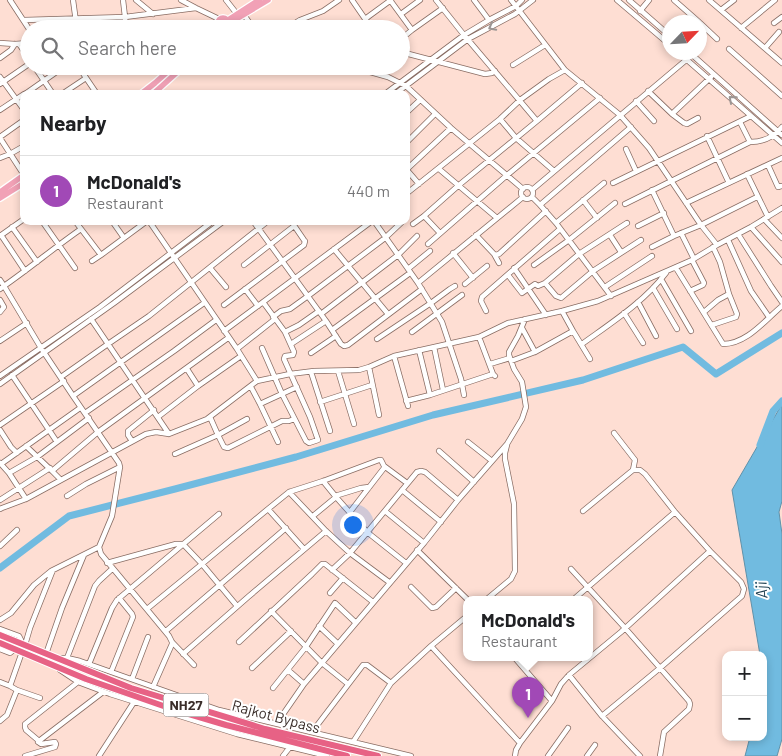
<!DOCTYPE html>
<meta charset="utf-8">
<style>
:root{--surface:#fff;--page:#f6f6f6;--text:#202124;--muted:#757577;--line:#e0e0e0;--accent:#a149b6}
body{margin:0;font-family:Barlow,sans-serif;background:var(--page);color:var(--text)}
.controls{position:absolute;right:15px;bottom:15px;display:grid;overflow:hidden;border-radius:10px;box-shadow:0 2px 8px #0003}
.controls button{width:45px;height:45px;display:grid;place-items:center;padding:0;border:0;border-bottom:1px solid var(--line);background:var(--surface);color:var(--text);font:25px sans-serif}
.compass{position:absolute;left:662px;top:15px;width:45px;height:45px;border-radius:50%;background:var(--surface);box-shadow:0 2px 8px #0003;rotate:65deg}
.you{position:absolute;left:352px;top:524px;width:18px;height:18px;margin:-12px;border:4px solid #fff;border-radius:50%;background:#1a73e8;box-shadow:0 0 0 8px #1a73e833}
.badge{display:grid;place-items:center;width:32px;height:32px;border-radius:50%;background:var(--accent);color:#fff;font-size:16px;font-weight:700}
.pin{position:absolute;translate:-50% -41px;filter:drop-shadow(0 1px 2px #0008)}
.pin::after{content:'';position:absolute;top:26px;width:18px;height:15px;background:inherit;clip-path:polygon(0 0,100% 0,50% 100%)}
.popup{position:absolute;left:463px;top:596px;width:130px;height:65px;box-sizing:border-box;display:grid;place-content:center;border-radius:10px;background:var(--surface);filter:drop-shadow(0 1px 4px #0005);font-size:16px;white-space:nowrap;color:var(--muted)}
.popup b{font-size:19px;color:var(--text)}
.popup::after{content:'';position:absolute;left:50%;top:100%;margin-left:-10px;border:10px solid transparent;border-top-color:var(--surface)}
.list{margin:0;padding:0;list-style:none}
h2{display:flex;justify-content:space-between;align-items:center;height:65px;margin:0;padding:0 20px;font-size:21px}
h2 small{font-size:16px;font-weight:400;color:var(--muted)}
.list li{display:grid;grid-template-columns:32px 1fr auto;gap:15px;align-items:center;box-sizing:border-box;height:70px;padding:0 20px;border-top:1px solid var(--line)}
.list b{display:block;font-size:19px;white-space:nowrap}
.list p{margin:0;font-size:16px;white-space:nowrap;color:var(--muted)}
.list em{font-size:16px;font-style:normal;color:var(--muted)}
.icon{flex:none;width:28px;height:28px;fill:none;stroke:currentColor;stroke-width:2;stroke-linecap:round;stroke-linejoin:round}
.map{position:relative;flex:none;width:782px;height:756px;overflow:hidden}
.search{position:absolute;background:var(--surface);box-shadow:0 2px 8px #0003;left:20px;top:20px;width:390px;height:55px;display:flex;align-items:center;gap:12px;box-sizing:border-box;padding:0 18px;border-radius:28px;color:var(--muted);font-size:19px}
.panel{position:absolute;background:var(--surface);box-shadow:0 2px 8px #0003;left:20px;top:90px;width:390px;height:135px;border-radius:10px}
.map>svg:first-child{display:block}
.water{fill:#71bbe0;stroke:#6091a9}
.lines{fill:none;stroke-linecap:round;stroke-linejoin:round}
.river{stroke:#71bbe0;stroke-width:7}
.minor-casing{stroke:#896d64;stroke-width:6}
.major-casing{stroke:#fff;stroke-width:8}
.highway-casing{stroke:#fff;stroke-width:8}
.minor{stroke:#fff;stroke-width:4.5}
.major{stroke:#f1a1b6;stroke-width:5.5}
.highway{stroke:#e76285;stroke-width:6}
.oneway{stroke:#9c9694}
.labels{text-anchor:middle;stroke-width:4;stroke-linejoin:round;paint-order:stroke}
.shield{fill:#fff;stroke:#756d6a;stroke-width:1}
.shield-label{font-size:14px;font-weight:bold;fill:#3a2e2a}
.street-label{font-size:15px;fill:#3a2e2a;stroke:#fff}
.water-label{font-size:16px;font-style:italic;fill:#1d3e4f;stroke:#fff}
</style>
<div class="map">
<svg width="782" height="756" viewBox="0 0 782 756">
<rect width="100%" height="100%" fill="#feded3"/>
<path class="water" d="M782,404V501L779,512L782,534V739L777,756H745L750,737H763V655H760L732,490Z"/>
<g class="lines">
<path class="river" d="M760,445L773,411L782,401
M0,568L69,516L175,489L296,457L433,415L583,380L683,347L716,374L782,333"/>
<defs>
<path id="minor" d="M10,0L29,29
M73,0L77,29
M136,0L153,14
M181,0L196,8L219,19
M226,0L237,14
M352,0L372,29
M390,0L412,30
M474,0L489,20
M511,0L565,70L620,115L649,148L701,225L717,245
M617,0L670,45
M629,0L670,36
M674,0L699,22
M709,0L782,63
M721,10L734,0
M640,11L649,0
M401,14L420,0
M244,15L254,29
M365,19L391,0
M24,20L125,17L123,0
M700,23L717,39
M774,23L782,17
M741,28L775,0
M126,29L125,17L196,8
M211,29L216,28
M286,29L300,20L323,11L339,0
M401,39L412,30L443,8
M0,43L15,44L29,43
M19,44L29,58
M765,48L779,32
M729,49L782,96
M401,52L485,74L492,73L495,71
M678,52L782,143
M689,52L782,135
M0,58L11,50L15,44
M513,65L545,45
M34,66L53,94
M78,66L97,94
M349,66L388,77L406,86L451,128L523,189
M0,77L24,110
M155,83L162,94
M0,84L29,64
M648,91L672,114L684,123L687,124L698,118
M25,94L65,66
M62,94L86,78
M385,94L464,35L489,20L516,6L522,0
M395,94L468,39L515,14L533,0
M636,101L654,121
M0,110L24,94
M406,113L420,100
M672,114L711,77
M500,119L516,138L554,171
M537,121L582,83
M740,122L750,142
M707,136L729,183
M0,137L24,120
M0,138L24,175
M406,143L435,114
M626,149L636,171
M0,158L10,154L24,146
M768,165L778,187L782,186
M406,169L419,184
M439,169L497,218
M406,170L451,128
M747,174L768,217
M613,183L751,116
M521 193a6 6 0 1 1 12 0a6 6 0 1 1-12 0Z
M532,190L692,55
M652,190L674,236
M406,194L500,119L520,100L549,79L565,70
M532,197L540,205L556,223L611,296
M583,200L597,218
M686,203L782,158
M625,204L750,142C763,142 774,137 782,127
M540,205L631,127
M424,216L440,233
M764,219L782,238
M42,221L75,268
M75,221L101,255L147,221
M112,221L124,238
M149,221L237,349L257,381
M253,221L326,321L341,344L344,346L348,345L422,289
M374,221L418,283L442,322L461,379L464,395
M556,223L604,183
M413,224L424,216L459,185L537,121L464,35L436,0
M638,226L664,213
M12,227L37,262
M751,227L782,262
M681,233L694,259
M738,234L771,286L782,302
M1,235L25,271
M476,235L494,254L496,255L499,254L546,211
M610,235L621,252
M0,236L24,219
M728,240L751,291L769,317
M428,244L506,176L600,98
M652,247L674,236L701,225L757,197
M334,249L388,314
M453,253L473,278
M494,254L499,263
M92,261L101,255
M244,265L294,226
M534,265L569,240L615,203
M210,268L226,287
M514,268L546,315
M676,268L723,344C747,344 765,320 782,306
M408,269L430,251
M508,275L522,293L535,284L538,286L545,283L579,254L627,223
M661,279L691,331
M0,280L4,286C30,268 55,247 81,229
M418,283L523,197
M545,283L556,296L561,298L593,271L641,240
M465,284L487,266
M605,287L652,256
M653,288L677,329
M0,289L4,286L41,348L73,396L119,463L120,467L112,516L99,547L101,554L169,636L172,642L194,665
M245,289L258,306
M690,291L703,285L704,283L692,260
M0,300L4,307L0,312
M638,302L656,336
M224,305L304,245L305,241L304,240L291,221
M486,311L481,301L482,297L560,229
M704,312L718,300L729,294
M624,313L643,343
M321,314L398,255L417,236
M273,317L281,311L290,309L308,296L385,238L403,221
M712,325L736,317L737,314L729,294L720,262L713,247
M522,328L535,352
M332,330L410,273
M224,331L372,221
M573,331L590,359
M285,332L299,325L319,311
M412,332L462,295
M479,337L493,374L495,376
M377,339L431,303L450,289L455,286
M0,341L27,323
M291,344L326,321
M582,344C611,323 644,302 666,273
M434,347L443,390
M262,348L282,394L306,441L309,443L318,440L310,417L284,359L285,356L293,355L294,352L285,332L263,302
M237,349L275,319
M419,350L430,395
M311,353L336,336
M394,356L408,406
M511,361L535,352L573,331L562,311
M490,364L510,358
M369,367L379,415
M187,369L198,386
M338,371L354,424
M311,372L330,431
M0,376L100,307L213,221
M61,377L108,344L91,319
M0,384L114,303L224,221
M251,387L260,404L297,387
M73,396L204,303
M406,401L430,395L493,374
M320,402L372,385
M260,404L278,442
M85,413L174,351L216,320
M158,417L198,386L241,356
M247,419L218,435L224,447L228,448L282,421H289L294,419
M0,425L64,381
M0,430L11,447L17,453
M614,433L635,460L633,470
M169,434L108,344L149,316L268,221
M132,441L128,435V431L154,410
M57,442L49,430L80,408
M468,442L492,461
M26,446L52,471L98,432L228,338
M439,451L474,482
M175,454L218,435L210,417
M0,463L9,473
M1,464L49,430L12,375
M384,466L407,483
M52,471L61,480L146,434L156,432L169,434L207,419L257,381L290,374L314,371L359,370L369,367L394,356L479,337L508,323L562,311L598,301L692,260L717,245L751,227L782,208
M323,481L336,497
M402,490L441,522
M289,492L323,481L379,460H381L384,466V468L350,512
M67,496L86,484L120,467
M335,496L361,488L369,487
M26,499L61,480
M0,500L50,468
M0,509L2,508L26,499L9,473L37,457L89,418
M268,509L289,492L326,531L350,553L389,582
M385,511L424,543
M313,516L336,497L367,532L406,563
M0,546L17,530
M417,550L467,599
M107,563L176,544H183L202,564L237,606
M571,569L625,628L689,701L690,704L689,709L664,732L660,756
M332,570L350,553L417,472L421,471L425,472L458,500
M411,587L432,608L436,607L456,588
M330,593L343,578
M487,599L511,579L515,571L514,504L505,459V453L507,445
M574,599L675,512
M147,609L202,564L268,509L304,549
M271,611L322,663L348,684
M0,620L11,613L34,585L51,571L99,547
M319,626L338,644
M0,629L19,636L21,640V643
M166,631L286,528
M239,642L312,574L322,564H325L373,602
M25,645L30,628L53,570
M431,646L520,743
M0,649L10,653L15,649
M46,654L62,608L84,555
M183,654L248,597L326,531
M514,657L552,701
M58,658H67L80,661L219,710L411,756
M67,658L95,586L99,581L112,569
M89,664L112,608L117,600L219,514
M252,668L291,631
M60,670L78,682L110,694L237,734L327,756
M288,670L304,684
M111,672L133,617L132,614L119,598
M569,675L602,716L660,668L742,596L744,589L741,582L710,551
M132,679L148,637
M0,682L10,686L22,652
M153,687L172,644V642
M273,688L305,648L335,603L356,623
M17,690L40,698
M602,716L640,756
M0,721L7,715L17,690L10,686
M277,723L304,684L424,543L458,500L507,444L522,419L526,407L522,382L514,369L509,355V352L518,336L525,319
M312,732L363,665H367L391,683
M39,741L26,730L25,727V724L78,682
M353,742L391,683L431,646L467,616
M25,756L55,747L56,744L55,742L41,744L38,742L39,741L103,692
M99,756L134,702
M283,756L290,747
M515,756L516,750L520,743L552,701L561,684L569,675L621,632L710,551L675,512L645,474L640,470H633L583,511
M548,756L568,728
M587,756L595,745"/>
<path id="major" d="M218 23a5 5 0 1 1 10 0a5 5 0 1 1-10 0Z
M228,20L259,0
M228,24L268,0
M141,94L155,83L174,66
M153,94L184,66
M0,192L24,175
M0,198L24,183"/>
<path id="highway" d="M0,635L131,688L265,729L378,756
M0,643L86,679L172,709L226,725L347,756"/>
</defs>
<use href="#minor" class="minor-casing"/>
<use href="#major" class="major-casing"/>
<use href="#highway" class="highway-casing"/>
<use href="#minor" class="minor"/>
<use href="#major" class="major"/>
<use href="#highway" class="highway"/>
</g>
<defs><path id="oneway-chevron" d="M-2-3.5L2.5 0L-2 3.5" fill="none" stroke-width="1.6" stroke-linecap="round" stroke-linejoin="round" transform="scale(1.25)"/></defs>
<g class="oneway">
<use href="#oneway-chevron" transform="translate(492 27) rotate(152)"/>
<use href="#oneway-chevron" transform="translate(732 99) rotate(-139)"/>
</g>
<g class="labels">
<rect class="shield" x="163.5" y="693.5" width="45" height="23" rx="4"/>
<g class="shield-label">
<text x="186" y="710">NH27</text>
</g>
<g class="street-label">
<text transform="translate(276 717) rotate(15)" y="5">Rajkot Bypass</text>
</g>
<g class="water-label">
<text transform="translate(761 590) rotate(-94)" y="6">Aji</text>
</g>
</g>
</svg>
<div class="controls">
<button>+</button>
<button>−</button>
</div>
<svg class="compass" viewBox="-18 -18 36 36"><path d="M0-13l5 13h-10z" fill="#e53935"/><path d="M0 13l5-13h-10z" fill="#757577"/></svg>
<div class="you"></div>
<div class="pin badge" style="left:528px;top:718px">1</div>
<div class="popup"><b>McDonald's</b>Restaurant</div>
<div class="search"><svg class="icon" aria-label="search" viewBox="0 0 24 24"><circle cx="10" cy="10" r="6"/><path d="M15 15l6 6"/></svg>Search here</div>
<section class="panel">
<h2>Nearby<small></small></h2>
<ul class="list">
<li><span class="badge">1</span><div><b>McDonald's</b><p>Restaurant</p></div><em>440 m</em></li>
</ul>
</section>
</div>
